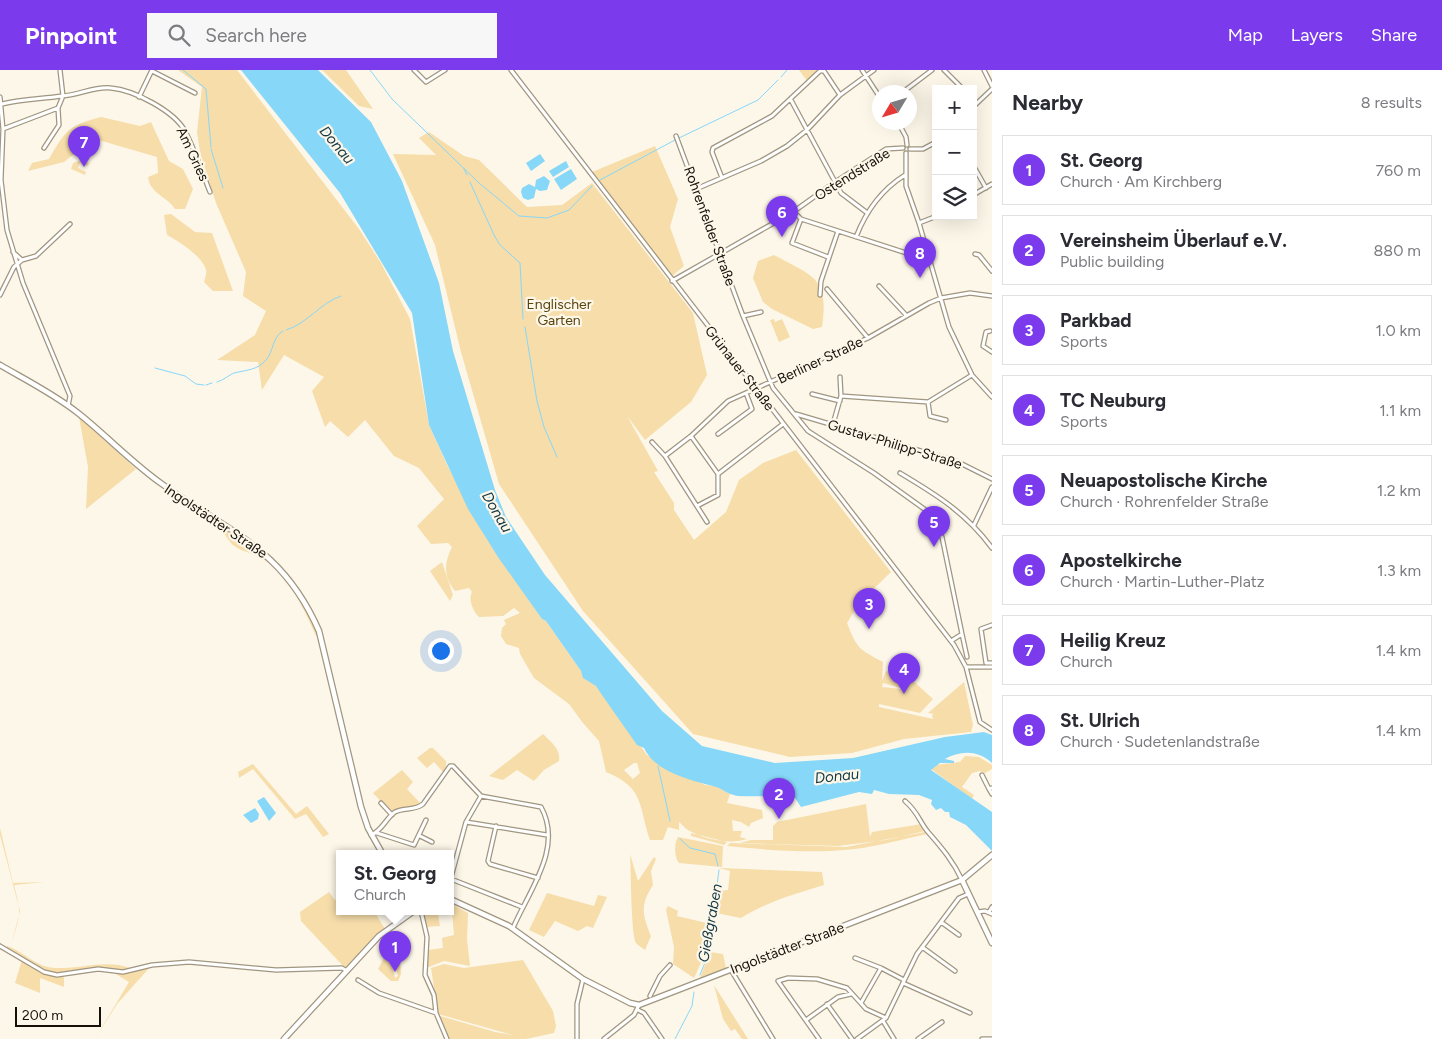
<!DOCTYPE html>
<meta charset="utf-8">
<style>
:root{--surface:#fff;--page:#f7f7f7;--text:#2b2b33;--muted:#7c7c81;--line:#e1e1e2;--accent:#7c3aed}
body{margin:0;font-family:Figtree,sans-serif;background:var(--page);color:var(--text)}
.controls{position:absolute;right:15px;top:15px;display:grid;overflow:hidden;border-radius:0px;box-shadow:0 5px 20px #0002}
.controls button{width:45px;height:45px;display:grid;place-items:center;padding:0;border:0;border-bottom:1px solid var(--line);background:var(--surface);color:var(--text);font:25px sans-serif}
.compass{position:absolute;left:872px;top:15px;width:45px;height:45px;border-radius:50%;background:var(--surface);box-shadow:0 5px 20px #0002;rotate:232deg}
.scale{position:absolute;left:15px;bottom:12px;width:86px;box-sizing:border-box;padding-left:5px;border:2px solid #15110a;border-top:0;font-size:14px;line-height:18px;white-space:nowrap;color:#15110a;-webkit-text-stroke:4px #fdf7e9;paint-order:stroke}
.you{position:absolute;left:440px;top:580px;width:18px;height:18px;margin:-12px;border:4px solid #fff;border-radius:50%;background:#1a73e8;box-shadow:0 0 0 8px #1a73e833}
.badge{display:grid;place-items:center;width:32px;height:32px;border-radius:50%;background:var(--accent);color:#fff;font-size:16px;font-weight:700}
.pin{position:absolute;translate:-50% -41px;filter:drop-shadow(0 1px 2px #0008)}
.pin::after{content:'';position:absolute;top:26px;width:18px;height:15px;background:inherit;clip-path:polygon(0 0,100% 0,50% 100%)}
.popup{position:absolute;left:336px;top:780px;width:118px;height:65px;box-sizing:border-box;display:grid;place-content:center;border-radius:0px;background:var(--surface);filter:drop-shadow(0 1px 4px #0005);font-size:16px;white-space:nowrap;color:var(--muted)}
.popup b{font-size:19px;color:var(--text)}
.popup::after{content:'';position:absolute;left:50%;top:100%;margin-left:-10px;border:10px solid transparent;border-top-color:var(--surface)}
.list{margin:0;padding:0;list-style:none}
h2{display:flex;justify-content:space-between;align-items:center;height:65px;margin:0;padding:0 20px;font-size:21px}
h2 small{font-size:16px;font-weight:400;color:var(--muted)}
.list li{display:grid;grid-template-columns:32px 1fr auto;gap:15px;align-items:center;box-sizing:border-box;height:70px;margin:0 10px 10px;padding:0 10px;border:1px solid var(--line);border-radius:0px}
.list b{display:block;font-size:19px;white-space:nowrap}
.list p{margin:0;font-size:16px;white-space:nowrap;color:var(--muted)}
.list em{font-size:16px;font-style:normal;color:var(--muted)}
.icon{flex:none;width:28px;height:28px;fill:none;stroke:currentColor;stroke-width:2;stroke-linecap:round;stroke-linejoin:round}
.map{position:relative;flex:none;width:992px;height:969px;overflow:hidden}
header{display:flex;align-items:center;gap:30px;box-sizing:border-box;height:70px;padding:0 25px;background:var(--accent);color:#fff}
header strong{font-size:24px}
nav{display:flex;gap:28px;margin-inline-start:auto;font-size:18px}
.search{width:350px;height:45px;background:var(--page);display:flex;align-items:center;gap:12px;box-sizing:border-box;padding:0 18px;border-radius:0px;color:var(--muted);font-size:19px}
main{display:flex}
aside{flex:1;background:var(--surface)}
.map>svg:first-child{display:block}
.green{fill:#f6ddaa;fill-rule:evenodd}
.water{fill:#87d7f9}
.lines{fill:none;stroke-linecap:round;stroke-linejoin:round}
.stream{stroke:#87d7f9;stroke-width:1}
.minor-casing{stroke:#a09681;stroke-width:5.5}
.major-casing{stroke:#a09681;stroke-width:7}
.minor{stroke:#fff;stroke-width:3}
.major{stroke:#fff;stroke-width:4.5}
.labels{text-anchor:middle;stroke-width:4.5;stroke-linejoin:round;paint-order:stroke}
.street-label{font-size:14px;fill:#15110a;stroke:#fdf7e9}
.park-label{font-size:14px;fill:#59430e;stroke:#fdf7e9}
.water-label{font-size:15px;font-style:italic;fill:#143947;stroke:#fdf7e9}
</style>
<header>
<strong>Pinpoint</strong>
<div class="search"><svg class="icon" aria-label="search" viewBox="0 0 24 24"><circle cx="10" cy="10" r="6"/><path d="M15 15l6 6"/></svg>Search here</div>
<nav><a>Map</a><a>Layers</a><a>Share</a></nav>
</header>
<main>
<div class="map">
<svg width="992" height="969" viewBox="0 0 992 969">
<rect width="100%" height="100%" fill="#fdf7e9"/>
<path class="green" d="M178,0H237L359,159L381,193L410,249L429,355L448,397L485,466L542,549L546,551L581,601L584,608L596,616L647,685L705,715L715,716L730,724L727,733L762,740L763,748L751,753L749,757L741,752L732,750L733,761H742L740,767L747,769C731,775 703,769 688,760C684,758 682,754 679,752V760L668,757L663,770H650C638,735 645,718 606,702L599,671L583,653L569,634L534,608L520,584L519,578L506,574L501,566L502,558L506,554L504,550L520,543L514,538L503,546L479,547C473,541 468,530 472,522L469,518L455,521C443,506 444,493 452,477L448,473L431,474L417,456L444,429L419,398L394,386L365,350L348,367L330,351L325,357L312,321L324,307L284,285L262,320L258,292L217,290L255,265L266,241L243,226L246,202L216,133L200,82L197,62L202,17ZM634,693H637L640,703L633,709L624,700Z
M322,0H346L373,39L359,36Z
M799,0H818L807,11Z
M101,47L140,56L151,52L169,91L183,99L193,119L185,139H175C167,126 150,124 148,107L158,103L157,87L78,64L74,84L64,92L28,101L32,93L49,89C65,61 69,55 101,47Z
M429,62L464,86L479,90L527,137L562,135L592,113L693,243L707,305L691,332L645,370L627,346L658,401L654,402L674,433V440L694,470L726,442L739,410L763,393L796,380L891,502L859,533L847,553C857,579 859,579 883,592L882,611L886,601L903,606L900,618L883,613L882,617L901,619L910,608L933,629L920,643L879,634V637L933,649L932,645L934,644L928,643L964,612L973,655L971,662L904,669L852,683L790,687L693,664L583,541L499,414L461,282L435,175L393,84L436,85L419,68Z
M655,76L678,129L670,157L684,196L672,206L592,102Z
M82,90L89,93L87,96L80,93L78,98L86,102L85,105L71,99L73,93Z
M171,144L195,162L212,163L233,221H213L204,212C205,208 207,203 206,200C203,187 179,171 167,165L164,145Z
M774,185C814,207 829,207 822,257L813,259L772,239L763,232L753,208L758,191Z
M774,249L775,252L782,249L790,267L779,272L770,250Z
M79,347L136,399L86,439L88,397Z
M218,454C264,481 298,516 318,565L316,566C304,539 288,503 261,488C253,483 243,482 236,477C228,473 225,461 218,458Z
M442,492L453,525L450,531L430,501Z
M543,664C551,672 561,679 559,691L544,700L534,711L517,700L503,710L489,706Z
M430,678H433L446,691V698L443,702L434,692L427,698L417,688Z
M965,686L979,687L992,695V699L985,703L980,701L972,703L962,717L974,725L972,729L931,699L936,695L960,692Z
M253,694L296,744L307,736L329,764L323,767L306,744L295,749L253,699L239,708L238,702Z
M402,700L413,712L407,719L421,734L418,737L392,743L373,723Z
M866,734L870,767L872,762L922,754L925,761L886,770L838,776L740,773L751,770H773V756L777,752Z
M0,758L13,813L44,812L14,815C22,845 20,845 11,875L20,841L0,765Z
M925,762L927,764C903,769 879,776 855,779C813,784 768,780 727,776L730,773L846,777Z
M691,763L727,772L724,775L691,766Z
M678,767L723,776L722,797L679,793C674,787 674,773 678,767Z
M630,784L638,811L654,787L656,789L651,801L653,815C640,835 642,844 651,866L645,880C642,878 638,875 636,873C631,865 631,798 630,784Z
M719,798L822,802L824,815C794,824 767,832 741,848L716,843L717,821L728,820L730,801Z
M329,822L335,830L340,828V841H374L385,859L348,897L345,898L301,851L300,842Z
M547,823L594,836L598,825L607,827L593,858L587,856L578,861L555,851L544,867L529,860Z
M450,833L468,843L467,869L470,896L444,891L426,898L428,880L443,878L442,868L454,865L452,842L438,844L440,856L426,857L423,841H450Z
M668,836L678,841L677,846L711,854L705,884L694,908L673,894L674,877L666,840Z
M7,876C25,882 36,898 56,898C81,899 106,889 130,898L121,902L96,899L57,903L40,899L6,878Z
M710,882L723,884L726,898L700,908Z
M384,888L391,892L395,908L398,906L395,894L400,891L401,904L398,911H391L378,899Z
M22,890L50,905H64V917L40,908V923L15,913Z
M523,890L553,941L556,956L554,963L526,969H448L437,945L495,962L513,965L438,944L431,898L444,894L464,898Z
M151,896L117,934L95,969L129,912L114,903Z
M714,915L748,969H742L735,959L731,961L723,949Z"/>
<path class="water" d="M241,0H318L371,52L402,111L439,213L453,281L495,420L506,447L545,505L662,641L702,676L775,693L853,688L945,667L984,662L992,665V693C979,680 960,680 945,689L954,691V693H940L931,700L992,742V781L966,755L950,747L949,742H945L941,738L936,740L931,734L932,730L919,725L889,724L874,720L872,724L859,722L801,737L795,728C776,725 757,727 738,726C728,725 722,718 713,716C690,710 655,702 644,678L637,675L602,625L596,616L583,608L581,601L546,551L542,549L498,487L468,439L429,355L412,243L340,123Z
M540,84L545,91L531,101L526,93Z
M566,91L569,97L553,107L549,101Z
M571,99L577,109L561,120L554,109Z
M544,106L550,111L547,120L540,121L536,119L534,128L528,130L523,128L521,122L522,118L529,114L535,117L536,110Z
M264,727L276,743L269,751L257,731Z
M255,738L259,744L258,749L251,753L243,745Z"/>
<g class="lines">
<path class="stream" d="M183,0L206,19L211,77
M370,0L392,29L479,113L519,146L547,148L569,140L592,116
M781,7L787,0
M679,68L758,30L778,10
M211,79L223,118
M464,99L467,105
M600,110L675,70
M470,112L494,165L500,175L520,193L523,249
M525,257L537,331L544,357L557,387
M286,260C307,254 320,233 341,226
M155,298L185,306L196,314L204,315
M217,312C224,310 229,305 234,303C246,300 258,300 266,290C274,281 272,267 283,261
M206,315L212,313
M658,696L670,751
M680,769L690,778L715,784L718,796
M700,905L708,885L719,800
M675,969L692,936L694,922"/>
<defs>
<path id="minor" d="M414,0L426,12L445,0
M511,0L954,575L966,597L980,652L992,660
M862,0L879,26
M944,0L963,19
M984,0L992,16
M152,1L195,23
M903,22L932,0
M0,27L3,59L1,110L7,160L23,213L70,326L68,336
M139,27L152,0
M791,30L841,123L866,142
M2,34C22,29 42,29 62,26C79,25 95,16 111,18C134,20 174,41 185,61C195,80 202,102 210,122
M973,37L992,19
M898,52L906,67L907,75
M3,59L58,38L63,26L60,0
M676,66L743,246L773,318L808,361L874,403L927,441L935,449L942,467L962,564L951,571
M44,78L59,55L58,38
M910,79H923L936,72
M906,83V116L919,153L949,257L972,305L992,327
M973,95L986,118
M722,108L712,82L713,78L772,46L820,1H824L840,25
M696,119L761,91L787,76L807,60L840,25L874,0
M973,125L992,114
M794,142L801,149L928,190
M801,149L792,173L828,187
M919,153L937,146
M856,167C866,141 881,120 905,105
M13,182L22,190
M975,184L979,185L992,201
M672,211L793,142L835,112L886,79L903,78
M879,216L906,245
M827,219L868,268
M0,225L14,197L22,190L36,186L70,154
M820,225L821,211L838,161
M743,246L761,242
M990,261L986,262L983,276L992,282
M812,324L840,331
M841,326L928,332
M796,344L958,392L992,409
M946,350L930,346L928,332L972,305
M833,354L841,326L840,307
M718,364L752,339L746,323
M691,366L718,404V425L697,436
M652,372L665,386L707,452
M665,386L691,366L728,331L868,268L929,233L941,228L970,223L992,226
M900,403C937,425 966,443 992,478
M718,404L783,354
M974,455L992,417
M992,555L981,559L986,593H992
M962,564L967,587
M966,597H992
M982,705L989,719
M992,718L989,719L992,724
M481,726L541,737C564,778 528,822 513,858
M905,731C918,742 919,751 928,762C942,778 953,791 962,810
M381,733L392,745
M466,752L547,765
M496,756L488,791L490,794L538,808
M377,763L414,775L426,750
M371,765C382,761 386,748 395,742C404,737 415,741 423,734L450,696H453L481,726
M420,766L432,772
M451,809L522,837
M450,811L466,752L481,726
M421,841L427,867L425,905L434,925L436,943L447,969
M977,842L985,841L992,844
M989,842L992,837
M941,852L959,865
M0,876L44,902L57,905L98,899L123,902L152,895L189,892L276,900L342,898L347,901
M922,877L955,901
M855,888L881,898
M731,900L773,969
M358,910L379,923L436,943
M903,913L970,943
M650,926L660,906L670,895
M861,933L881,898L904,910
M827,934L852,969
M638,940L644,943L662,969
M806,950L838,927L851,924
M883,951L894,969
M577,969V934L583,909
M604,969L634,945L639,935
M819,969L778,911L788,908L817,909L847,918L866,939L886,948
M857,969L886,948L917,884L959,828L968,824
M918,969L942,952
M982,969H992"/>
<path id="major" d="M0,295C26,310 54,324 78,343C107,366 132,393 162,414C230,463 283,478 319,561L361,737L368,758L382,783
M962,810L992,873
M450,829L509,856L583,909L630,933L639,935L962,810L992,785
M284,969L379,866L414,841"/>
</defs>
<use href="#minor" class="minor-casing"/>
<use href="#major" class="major-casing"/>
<use href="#minor" class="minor"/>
<use href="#major" class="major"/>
</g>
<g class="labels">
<g class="street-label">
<text transform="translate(193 84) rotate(65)" y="5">Am Gries</text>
<text transform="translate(852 104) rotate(-32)" y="5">Ostendstraße</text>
<text transform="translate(710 156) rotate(70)" y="5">Rohrenfelder Straße</text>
<text transform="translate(820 290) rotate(-25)" y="5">Berliner Straße</text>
<text transform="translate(740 298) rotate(52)" y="5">Grünauer Straße</text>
<text transform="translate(895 374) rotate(17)" y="5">Gustav-Philipp-Straße</text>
<text transform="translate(216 451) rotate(34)" y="5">Ingolstädter Straße</text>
<text transform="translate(787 878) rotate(-21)" y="5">Ingolstädter Straße</text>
</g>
<g class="park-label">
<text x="559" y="239">Englischer<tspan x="559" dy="16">Garten</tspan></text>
</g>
<g class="water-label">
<text transform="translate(337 75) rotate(50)" y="5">Donau</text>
<text transform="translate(497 442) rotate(60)" y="5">Donau</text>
<text transform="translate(837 706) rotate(-6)" y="5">Donau</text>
<text transform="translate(710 853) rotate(-80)" y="5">Gießgraben</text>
</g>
</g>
</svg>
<div class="controls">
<button>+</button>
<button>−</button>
<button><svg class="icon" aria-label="layers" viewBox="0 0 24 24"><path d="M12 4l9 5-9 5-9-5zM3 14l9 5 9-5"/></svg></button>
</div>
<svg class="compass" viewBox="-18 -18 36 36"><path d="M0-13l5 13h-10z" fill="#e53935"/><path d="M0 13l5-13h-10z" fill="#7c7c81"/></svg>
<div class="scale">200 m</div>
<div class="you"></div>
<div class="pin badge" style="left:395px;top:902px">1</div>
<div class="popup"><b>St. Georg</b>Church</div>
<div class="pin badge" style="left:779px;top:749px">2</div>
<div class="pin badge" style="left:869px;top:559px">3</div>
<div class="pin badge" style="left:904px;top:624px">4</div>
<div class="pin badge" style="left:934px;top:477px">5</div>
<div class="pin badge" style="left:782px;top:167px">6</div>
<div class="pin badge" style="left:84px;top:97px">7</div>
<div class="pin badge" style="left:920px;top:208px">8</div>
</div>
<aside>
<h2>Nearby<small>8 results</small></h2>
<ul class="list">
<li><span class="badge">1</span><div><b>St. Georg</b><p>Church · Am Kirchberg</p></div><em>760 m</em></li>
<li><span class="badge">2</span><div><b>Vereinsheim Überlauf e.V.</b><p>Public building</p></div><em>880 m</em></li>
<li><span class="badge">3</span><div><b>Parkbad</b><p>Sports</p></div><em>1.0 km</em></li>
<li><span class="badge">4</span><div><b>TC Neuburg</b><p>Sports</p></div><em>1.1 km</em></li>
<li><span class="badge">5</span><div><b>Neuapostolische Kirche</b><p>Church · Rohrenfelder Straße</p></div><em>1.2 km</em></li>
<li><span class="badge">6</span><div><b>Apostelkirche</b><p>Church · Martin-Luther-Platz</p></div><em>1.3 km</em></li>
<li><span class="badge">7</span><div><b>Heilig Kreuz</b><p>Church</p></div><em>1.4 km</em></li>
<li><span class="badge">8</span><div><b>St. Ulrich</b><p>Church · Sudetenlandstraße</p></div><em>1.4 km</em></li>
</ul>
</aside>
</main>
